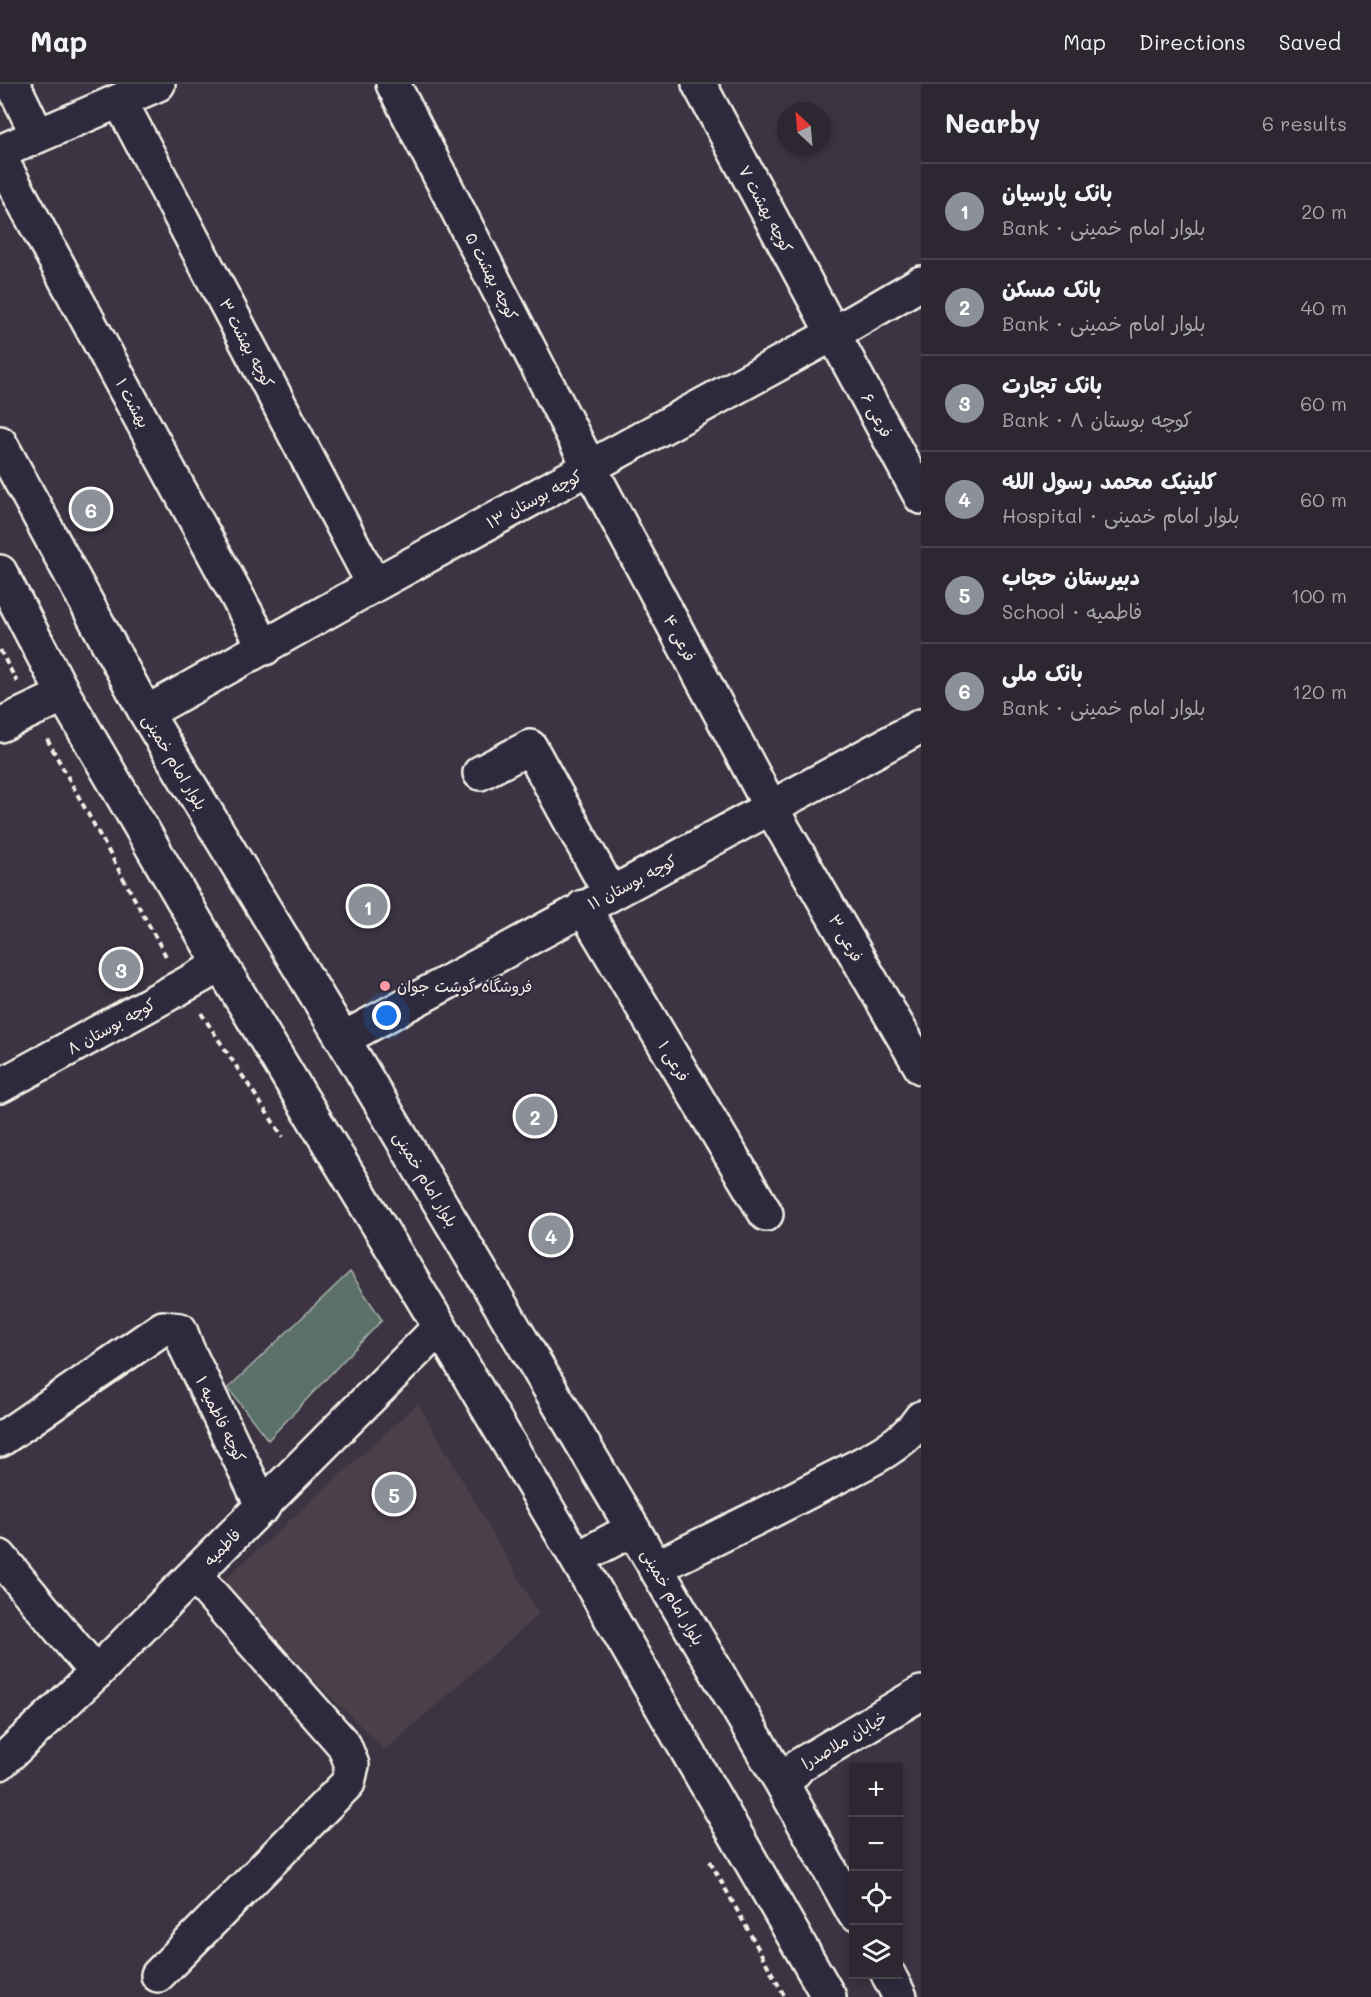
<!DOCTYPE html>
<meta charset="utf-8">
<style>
:root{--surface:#2d2732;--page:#352f3a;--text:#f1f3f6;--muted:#a7a5ac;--line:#48444d;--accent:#8c9099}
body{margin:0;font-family:Mali,"Playpen Sans Arabic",sans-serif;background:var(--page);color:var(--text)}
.controls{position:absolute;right:18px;bottom:18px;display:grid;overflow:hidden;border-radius:0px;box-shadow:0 3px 9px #0003}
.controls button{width:54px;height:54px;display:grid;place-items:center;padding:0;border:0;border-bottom:2px solid var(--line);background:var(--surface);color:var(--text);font:30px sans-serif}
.compass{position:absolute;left:777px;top:18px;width:54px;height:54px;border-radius:50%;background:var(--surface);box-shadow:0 3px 9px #0003;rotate:334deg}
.you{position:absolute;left:387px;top:932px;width:21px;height:21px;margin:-15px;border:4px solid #fff;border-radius:50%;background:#1a73e8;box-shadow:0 0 0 9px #1a73e833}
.badge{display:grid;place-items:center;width:39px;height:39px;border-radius:50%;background:var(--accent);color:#fff;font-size:20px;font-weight:700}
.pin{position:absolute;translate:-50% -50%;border:3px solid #fff;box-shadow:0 2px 6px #0006}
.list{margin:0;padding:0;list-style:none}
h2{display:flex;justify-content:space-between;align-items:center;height:78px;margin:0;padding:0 24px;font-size:26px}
h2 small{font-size:20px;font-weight:400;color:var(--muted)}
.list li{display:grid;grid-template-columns:39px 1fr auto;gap:18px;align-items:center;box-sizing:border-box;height:96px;padding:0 24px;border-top:2px solid var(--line)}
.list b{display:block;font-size:22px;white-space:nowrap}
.list p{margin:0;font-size:20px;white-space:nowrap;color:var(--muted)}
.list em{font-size:20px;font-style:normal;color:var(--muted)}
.icon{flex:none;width:33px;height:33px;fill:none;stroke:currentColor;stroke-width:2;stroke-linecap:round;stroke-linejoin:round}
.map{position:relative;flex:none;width:921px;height:1913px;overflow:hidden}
header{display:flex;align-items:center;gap:36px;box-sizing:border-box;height:84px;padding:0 30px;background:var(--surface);border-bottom:2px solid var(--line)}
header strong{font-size:28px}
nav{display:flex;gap:33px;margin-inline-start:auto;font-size:21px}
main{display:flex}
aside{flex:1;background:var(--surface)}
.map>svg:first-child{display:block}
.built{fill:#4b404a}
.green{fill:#5a6f69;stroke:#a7b0a8;stroke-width:1.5}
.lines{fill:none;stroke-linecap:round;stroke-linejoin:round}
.minor-casing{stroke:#f4f1e8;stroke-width:38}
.path{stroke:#f4f1e8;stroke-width:4;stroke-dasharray:6 4.5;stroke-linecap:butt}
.minor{stroke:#2f2a3d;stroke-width:33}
.poi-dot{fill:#ff9aa2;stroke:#2f2a3d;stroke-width:2}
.labels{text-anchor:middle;stroke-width:4.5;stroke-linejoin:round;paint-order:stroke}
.street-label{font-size:16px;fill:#f4f1e8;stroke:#2f2a3d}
.poi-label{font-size:16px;fill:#f4f1e8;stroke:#2f2a3d;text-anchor:start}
</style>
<header>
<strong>Map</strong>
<nav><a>Map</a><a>Directions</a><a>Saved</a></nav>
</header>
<main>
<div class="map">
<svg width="921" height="1913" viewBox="0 0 921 1913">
<rect width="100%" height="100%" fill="#3c3443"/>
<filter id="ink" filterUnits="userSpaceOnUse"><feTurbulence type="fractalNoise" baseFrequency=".0167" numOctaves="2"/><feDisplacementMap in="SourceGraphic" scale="12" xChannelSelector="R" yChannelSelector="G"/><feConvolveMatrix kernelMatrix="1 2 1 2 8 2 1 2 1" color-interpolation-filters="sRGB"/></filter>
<g filter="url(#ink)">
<path class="built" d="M418,1319L539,1530L385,1666L218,1502Z"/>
<path class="green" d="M350,1188L382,1236L268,1356L228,1304Z"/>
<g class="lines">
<defs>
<path id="minor" d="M13,0L38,52
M393,0L590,384L771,724L921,983
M699,0L921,413
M120,17L374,501
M0,68L158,0
M0,74L265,564
M0,359L146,629L343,955L633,1445L783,1701L854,1829
M0,488L64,611L221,881L440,1243L577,1475L829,1913
M146,629L374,501L833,250L921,199
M0,641L64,611
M480,689L530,663L610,809
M583,823L766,1130
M343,955L921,642
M0,1002L221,881
M0,1356L163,1244L180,1246L187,1265L263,1423
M0,1473L96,1589
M577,1475L633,1445
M655,1484C711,1456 768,1429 823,1400C855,1383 901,1365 921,1334
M0,1679L96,1589L440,1243
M783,1701L800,1681L921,1609
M888,1890L900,1913
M158,1891L348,1699L352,1681L344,1661L194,1491"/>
</defs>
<use href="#minor" class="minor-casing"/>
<path class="path" d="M0,566L17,598
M47,655L167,874
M201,929L283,1053
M710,1777L785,1913"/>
<use href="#minor" class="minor"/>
</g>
</g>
<circle class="poi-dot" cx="385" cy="902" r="6"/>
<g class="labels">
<g class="street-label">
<text transform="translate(766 125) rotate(62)" y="6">کوچه بهشت ۷</text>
<text transform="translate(492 192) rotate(63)" y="6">کوچه بهشت ۵</text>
<text transform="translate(247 259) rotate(62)" y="6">کوچه بهشت ۳</text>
<text transform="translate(133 319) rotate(62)" y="6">بهشت ۱</text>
<text transform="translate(877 331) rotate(62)" y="6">فرعی ۶</text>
<text transform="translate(534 415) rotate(-28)" y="6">کوچه بوستان ۱۳</text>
<text transform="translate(680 554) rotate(62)" y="6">فرعی ۴</text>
<text transform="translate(175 678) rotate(59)" y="6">بلوار امام خمینی</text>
<text transform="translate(632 798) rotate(-28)" y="6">کوچه بوستان ۱۱</text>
<text transform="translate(846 854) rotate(60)" y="6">فرعی ۳</text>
<text transform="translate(111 942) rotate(-29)" y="6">کوچه بوستان ۸</text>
<text transform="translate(674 977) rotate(59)" y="6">فرعی ۱</text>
<text transform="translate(426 1095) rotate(59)" y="6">بلوار امام خمینی</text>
<text transform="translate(221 1335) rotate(64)" y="6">کوچه فاطمیه ۱</text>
<text transform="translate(222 1463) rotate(-45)" y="6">فاطمیه</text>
<text transform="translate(673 1513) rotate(60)" y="6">بلوار امام خمینی</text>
<text transform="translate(844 1656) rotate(-31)" y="6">خیابان ملاصدرا</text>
</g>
<g class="poi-label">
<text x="397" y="908">فروشگاه گوشت جوان</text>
</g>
</g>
</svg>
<div class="controls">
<button>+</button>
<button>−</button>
<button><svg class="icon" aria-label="locate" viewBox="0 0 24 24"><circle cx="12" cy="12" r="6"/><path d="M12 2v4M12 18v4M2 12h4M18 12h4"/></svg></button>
<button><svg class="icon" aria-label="layers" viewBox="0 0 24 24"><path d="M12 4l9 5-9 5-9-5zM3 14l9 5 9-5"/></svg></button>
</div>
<svg class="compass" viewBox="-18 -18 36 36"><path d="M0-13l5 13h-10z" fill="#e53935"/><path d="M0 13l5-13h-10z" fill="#a7a5ac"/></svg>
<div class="you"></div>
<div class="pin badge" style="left:368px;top:822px">1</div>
<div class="pin badge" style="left:535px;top:1032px">2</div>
<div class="pin badge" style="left:121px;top:885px">3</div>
<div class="pin badge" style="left:551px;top:1151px">4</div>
<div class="pin badge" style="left:394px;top:1410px">5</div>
<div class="pin badge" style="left:91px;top:425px">6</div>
</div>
<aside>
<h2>Nearby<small>6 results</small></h2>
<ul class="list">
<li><span class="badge">1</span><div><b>بانک پارسیان</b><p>Bank · بلوار امام خمینی</p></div><em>20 m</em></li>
<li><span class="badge">2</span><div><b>بانک مسکن</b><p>Bank · بلوار امام خمینی</p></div><em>40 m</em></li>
<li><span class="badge">3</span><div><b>بانک تجارت</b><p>Bank · کوچه بوستان ۸</p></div><em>60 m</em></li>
<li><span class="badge">4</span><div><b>کلینیک محمد رسول الله</b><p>Hospital · بلوار امام خمینی</p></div><em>60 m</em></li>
<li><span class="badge">5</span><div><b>دبیرستان حجاب</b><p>School · فاطمیه</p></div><em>100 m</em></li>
<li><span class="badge">6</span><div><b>بانک ملی</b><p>Bank · بلوار امام خمینی</p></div><em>120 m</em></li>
</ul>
</aside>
</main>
